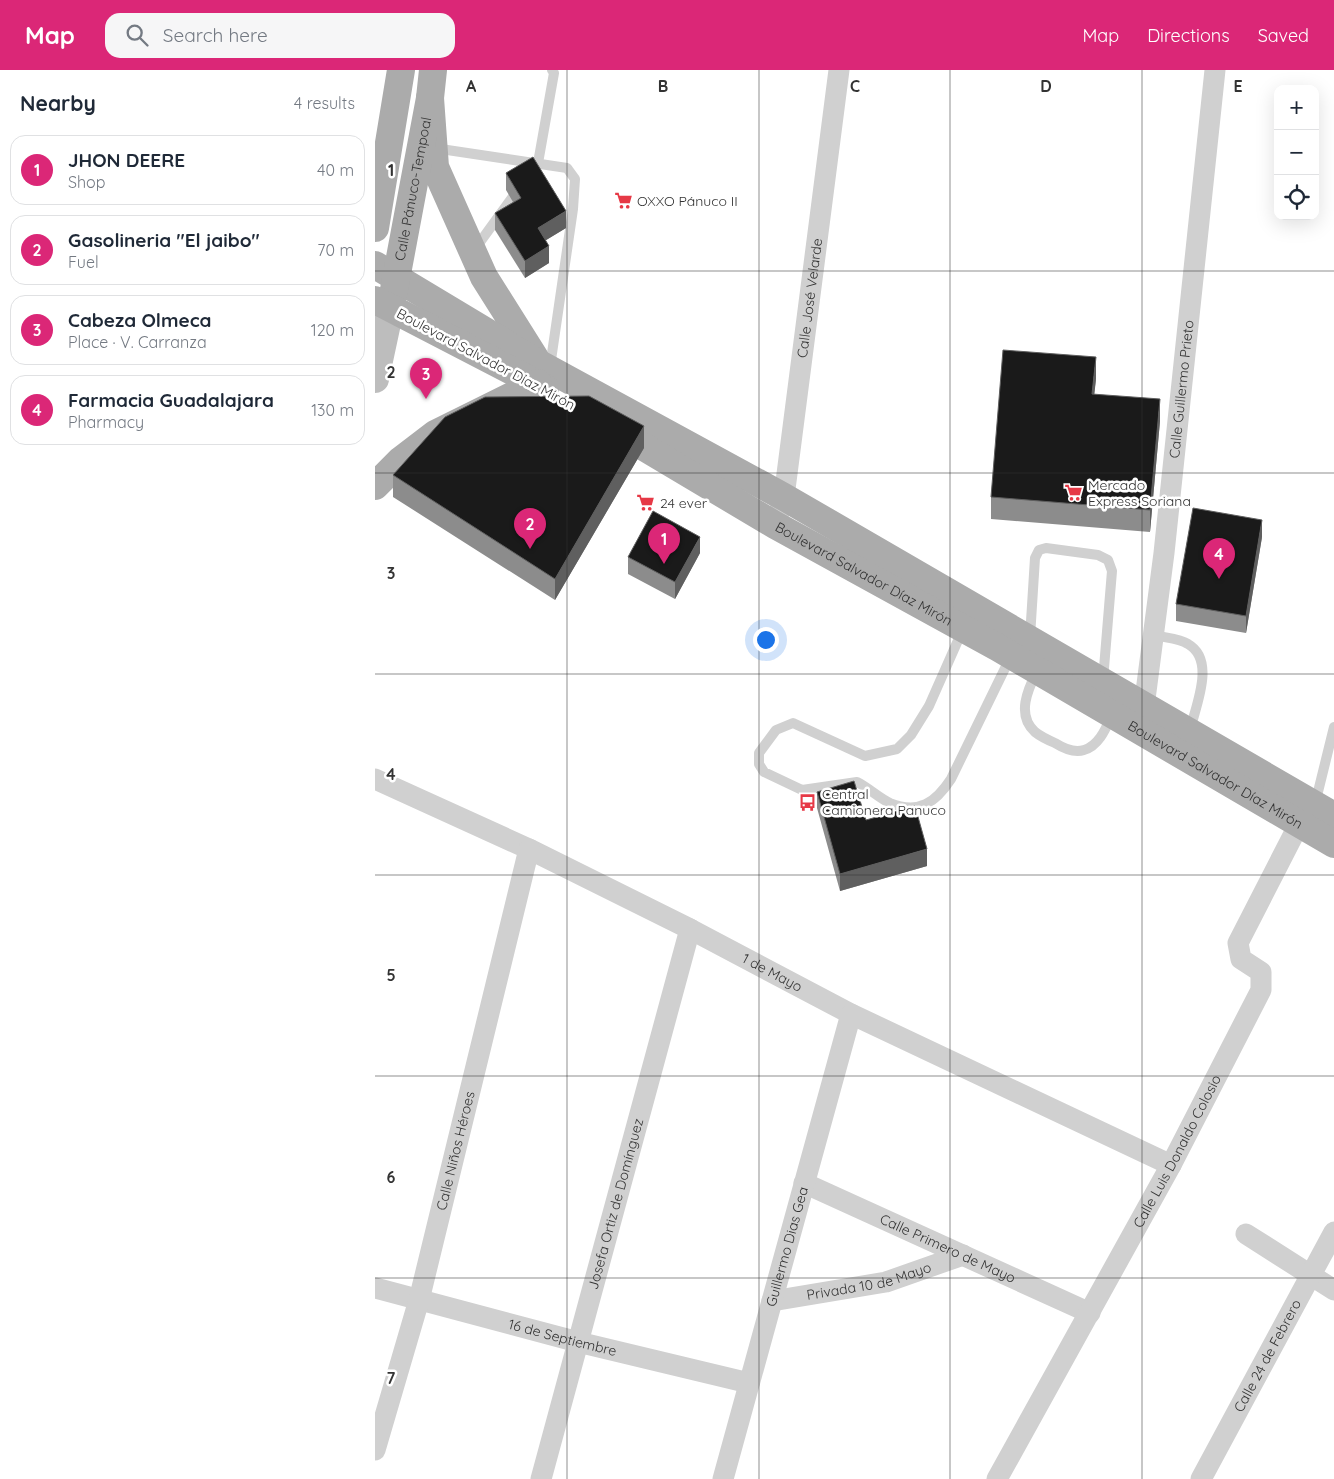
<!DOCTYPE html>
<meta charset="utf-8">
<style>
:root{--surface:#fff;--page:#f6f6f7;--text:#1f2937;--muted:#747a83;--line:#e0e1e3;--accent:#db2777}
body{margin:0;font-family:Quicksand,sans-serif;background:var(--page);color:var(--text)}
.controls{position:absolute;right:15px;top:15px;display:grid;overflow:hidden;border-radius:10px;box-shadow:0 5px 20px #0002}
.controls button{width:45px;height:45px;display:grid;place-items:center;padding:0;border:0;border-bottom:1px solid var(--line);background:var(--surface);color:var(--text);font:25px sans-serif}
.you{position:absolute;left:390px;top:569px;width:18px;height:18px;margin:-12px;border:4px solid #fff;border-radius:50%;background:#1a73e8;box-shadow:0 0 0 8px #1a73e833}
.badge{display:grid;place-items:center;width:32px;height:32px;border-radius:50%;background:var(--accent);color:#fff;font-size:16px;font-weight:700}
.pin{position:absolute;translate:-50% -41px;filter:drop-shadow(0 1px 2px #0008)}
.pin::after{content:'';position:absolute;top:26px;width:18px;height:15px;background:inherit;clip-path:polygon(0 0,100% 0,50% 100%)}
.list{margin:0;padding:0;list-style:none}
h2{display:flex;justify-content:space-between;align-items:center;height:65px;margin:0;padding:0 20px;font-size:21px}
h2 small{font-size:16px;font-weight:400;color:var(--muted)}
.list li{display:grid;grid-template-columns:32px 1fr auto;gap:15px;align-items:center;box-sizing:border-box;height:70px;margin:0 10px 10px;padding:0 10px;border:1px solid var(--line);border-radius:15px}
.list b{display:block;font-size:19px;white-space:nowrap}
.list p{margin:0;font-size:16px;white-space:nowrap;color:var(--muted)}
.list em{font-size:16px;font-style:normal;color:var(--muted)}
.icon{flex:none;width:28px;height:28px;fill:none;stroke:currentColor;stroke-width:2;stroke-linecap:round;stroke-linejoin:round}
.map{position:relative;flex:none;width:959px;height:1409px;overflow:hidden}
header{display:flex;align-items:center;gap:30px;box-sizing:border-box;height:70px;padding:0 25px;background:var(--accent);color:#fff}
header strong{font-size:24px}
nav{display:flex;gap:28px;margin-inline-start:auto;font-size:18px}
.search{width:350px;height:45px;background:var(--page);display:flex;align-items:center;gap:12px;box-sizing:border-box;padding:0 18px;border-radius:15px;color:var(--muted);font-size:19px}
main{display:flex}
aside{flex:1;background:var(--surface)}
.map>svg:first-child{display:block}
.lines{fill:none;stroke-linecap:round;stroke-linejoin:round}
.lane{stroke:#d0d0d0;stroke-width:10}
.street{stroke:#d0d0d0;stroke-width:21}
.secondary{stroke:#bdbdbd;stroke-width:28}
.primary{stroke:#ababab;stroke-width:28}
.wall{fill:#8c8c8c}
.shaded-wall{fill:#5f5f5f}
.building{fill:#1a1a1a;stroke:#5f5f5f}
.grid{fill:none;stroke:#333;stroke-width:1;stroke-opacity:0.55}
.labels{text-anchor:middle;stroke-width:5;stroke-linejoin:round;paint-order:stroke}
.street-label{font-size:14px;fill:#333;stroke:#fff}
.poi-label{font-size:14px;fill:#333;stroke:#fff;text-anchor:start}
.grid-label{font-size:16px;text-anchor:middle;font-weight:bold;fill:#333;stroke:#fff;stroke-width:5;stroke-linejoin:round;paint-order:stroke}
</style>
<header>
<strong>Map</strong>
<div class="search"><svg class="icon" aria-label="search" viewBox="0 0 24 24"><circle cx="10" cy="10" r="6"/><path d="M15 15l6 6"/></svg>Search here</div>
<nav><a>Map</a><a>Directions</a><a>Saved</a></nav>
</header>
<main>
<aside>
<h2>Nearby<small>4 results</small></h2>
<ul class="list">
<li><span class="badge">1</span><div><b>JHON DEERE</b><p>Shop</p></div><em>40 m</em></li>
<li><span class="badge">2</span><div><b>Gasolineria &quot;El jaibo&quot;</b><p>Fuel</p></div><em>70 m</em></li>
<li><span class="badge">3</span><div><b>Cabeza Olmeca</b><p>Place · V. Carranza</p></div><em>120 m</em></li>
<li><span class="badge">4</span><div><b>Farmacia Guadalajara</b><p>Pharmacy</p></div><em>130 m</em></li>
</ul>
</aside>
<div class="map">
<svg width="959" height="1409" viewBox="0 0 959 1409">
<rect width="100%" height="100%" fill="#fff"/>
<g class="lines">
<path class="lane" d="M59,78L192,98L200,109L198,139L175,297
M159,98L163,93L179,3L177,0
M100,179L144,118
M588,559L554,636L536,665L522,679L490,686L418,653L401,660L384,683V694L389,702L427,720L482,712C494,718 504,728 515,733C544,745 561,732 576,709L636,586
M779,565C790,568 804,568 813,574C841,590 821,635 815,660
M655,567L660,488L664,480L671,478L723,485L733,490L737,501L728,610
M662,601C653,619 641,645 660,662C665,666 673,670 680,673C688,678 700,683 709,680C724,676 731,658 737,645
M940,734L959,657"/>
<g class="street">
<path id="s1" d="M400,455L409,427L464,0"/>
<path id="s2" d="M769,637L789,483L840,0"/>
<path id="s3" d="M0,709L154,779L315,859L476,944L796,1095"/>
<path id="s4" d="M429,1113L715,1243"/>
<path d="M871,1164L959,1220"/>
<path id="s5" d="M0,1218L203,1272L374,1313"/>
<path id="s6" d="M397,1231L511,1212L588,1185"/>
<path id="s7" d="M0,1380L44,1230L154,779"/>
<path id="s8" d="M166,1409L315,859"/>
<path id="s9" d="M348,1409L476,944"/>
<path id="s10" d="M622,1409L796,1095L886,920V902L866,889L863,873L924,754"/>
<path id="s11" d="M826,1409L959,1162"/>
</g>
<path class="secondary" d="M0,309L15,239"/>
<g class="primary">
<path d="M55,28L60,97L109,207L160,288"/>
<path d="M0,158L26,0"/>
<path d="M0,195L163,293L409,427L959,746"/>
<path id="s12" d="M18,225L55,28L58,0"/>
<path d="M0,230L170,318"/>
<path id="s13" d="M237,358L400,455L622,577L959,774"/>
<path d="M0,416L26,390L60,364L163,313"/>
</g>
</g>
<path class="wall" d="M131,103L191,158L171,170L174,193L150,208L120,160V143L138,132L131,120Z
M721,309L719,324L785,351L775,462L616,449V427Z
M269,378L180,530L18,427V405Z
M887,467L871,563L801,551V534Z
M325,483L300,529L253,504V487Z
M442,722L491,750L552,796L465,821L442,738Z"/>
<path class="shaded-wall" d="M191,141V158L163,175V158Z
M174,176V193L150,208V191Z
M721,287V309L717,346V324Z
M785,329V351L775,462V440Z
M269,356V378L180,530V509Z
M887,450V467L871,563V546Z
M325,467V483L300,529V512Z
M552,779V796L465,821V804Z"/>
<path class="building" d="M158,87L191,141L163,158L174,176L150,191L120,143L146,128L131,103Z
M628,280L721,287L717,324L785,329L775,440L616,427Z
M214,326L269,356L180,509L18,405L70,347L110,327Z
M818,438L887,450L871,546L801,534Z
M278,441L325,467L300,512L253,487Z
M479,711L491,750L540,736L552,779L465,804L442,722Z"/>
<path class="grid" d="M192,0V1409M384,0V1409M575,0V1409M767,0V1409M0,201H959M0,403H959M0,604H959M0,805H959M0,1006H959M0,1208H959"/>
<defs>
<symbol id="supermarket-bare" viewBox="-9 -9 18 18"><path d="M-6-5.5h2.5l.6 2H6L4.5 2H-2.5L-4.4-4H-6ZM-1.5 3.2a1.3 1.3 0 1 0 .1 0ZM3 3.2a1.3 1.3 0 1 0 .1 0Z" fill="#e63946" stroke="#fff" stroke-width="2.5" paint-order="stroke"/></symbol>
<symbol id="bus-bare" viewBox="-9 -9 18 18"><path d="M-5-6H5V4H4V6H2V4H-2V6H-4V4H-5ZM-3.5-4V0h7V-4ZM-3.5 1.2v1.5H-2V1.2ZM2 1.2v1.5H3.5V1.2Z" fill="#e63946" stroke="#fff" stroke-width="2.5" paint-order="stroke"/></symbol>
</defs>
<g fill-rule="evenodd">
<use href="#supermarket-bare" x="236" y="118" width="25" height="25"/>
<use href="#supermarket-bare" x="686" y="410" width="25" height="25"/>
<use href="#supermarket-bare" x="258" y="420" width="25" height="25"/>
<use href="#bus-bare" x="420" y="720" width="25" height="25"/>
</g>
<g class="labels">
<g class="street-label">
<text dy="5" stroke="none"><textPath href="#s12" startOffset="108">Calle Pánuco-Tempoal</textPath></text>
<text dy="5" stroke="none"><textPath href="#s1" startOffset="230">Calle José Velarde</textPath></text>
<text transform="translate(111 289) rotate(28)" y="5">Boulevard Salvador Díaz Mirón</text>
<text dy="5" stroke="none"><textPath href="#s2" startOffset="320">Calle Guillermo Prieto</textPath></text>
<text dy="5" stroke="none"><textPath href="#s13" startOffset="291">Boulevard Salvador Díaz Mirón</textPath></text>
<text dy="5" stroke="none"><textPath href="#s13" startOffset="696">Boulevard Salvador Díaz Mirón</textPath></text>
<text dy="5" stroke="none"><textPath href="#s3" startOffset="442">1 de Mayo</textPath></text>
<text dy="5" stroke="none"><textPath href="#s7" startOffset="310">Calle Niños Héroes</textPath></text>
<text dy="5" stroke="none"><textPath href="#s10" startOffset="374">Calle Luis Donaldo Colosio</textPath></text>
<text dy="5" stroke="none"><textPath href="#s8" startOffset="285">Josefa Ortiz de Domínguez</textPath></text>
<text dy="5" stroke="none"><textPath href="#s9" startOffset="241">Guillermo Dias Gea</textPath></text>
<text dy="5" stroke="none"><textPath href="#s4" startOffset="158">Calle Primero de Mayo</textPath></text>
<text dy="5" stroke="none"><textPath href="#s6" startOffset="99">Privada 10 de Mayo</textPath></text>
<text dy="5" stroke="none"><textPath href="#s5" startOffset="194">16 de Septiembre</textPath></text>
<text dy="5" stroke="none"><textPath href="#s11" startOffset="140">Calle 24 de Febrero</textPath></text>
</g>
<g class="poi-label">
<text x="262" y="136">OXXO Pánuco II</text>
<text x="713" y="420">Mercado<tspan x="713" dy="16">Express Soriana</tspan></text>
<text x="285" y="438">24 ever</text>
<text x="447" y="729">Central<tspan x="447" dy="16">Camionera Panuco</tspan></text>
</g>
</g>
<g class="grid-label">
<text x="96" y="22">A</text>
<text x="288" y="22">B</text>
<text x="480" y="22">C</text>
<text x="671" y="22">D</text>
<text x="863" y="22">E</text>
<text x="16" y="106">1</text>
<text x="16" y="308">2</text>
<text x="16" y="509">3</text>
<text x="16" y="710">4</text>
<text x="16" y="911">5</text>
<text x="16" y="1113">6</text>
<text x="16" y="1314">7</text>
</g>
</svg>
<div class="controls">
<button>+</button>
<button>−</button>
<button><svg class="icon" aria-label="locate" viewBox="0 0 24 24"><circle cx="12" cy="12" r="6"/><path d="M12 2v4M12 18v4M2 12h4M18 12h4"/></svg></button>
</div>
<div class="you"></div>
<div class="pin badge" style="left:289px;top:494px">1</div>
<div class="pin badge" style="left:155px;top:479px">2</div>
<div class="pin badge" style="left:51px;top:329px">3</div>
<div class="pin badge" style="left:844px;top:509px">4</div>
</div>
</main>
